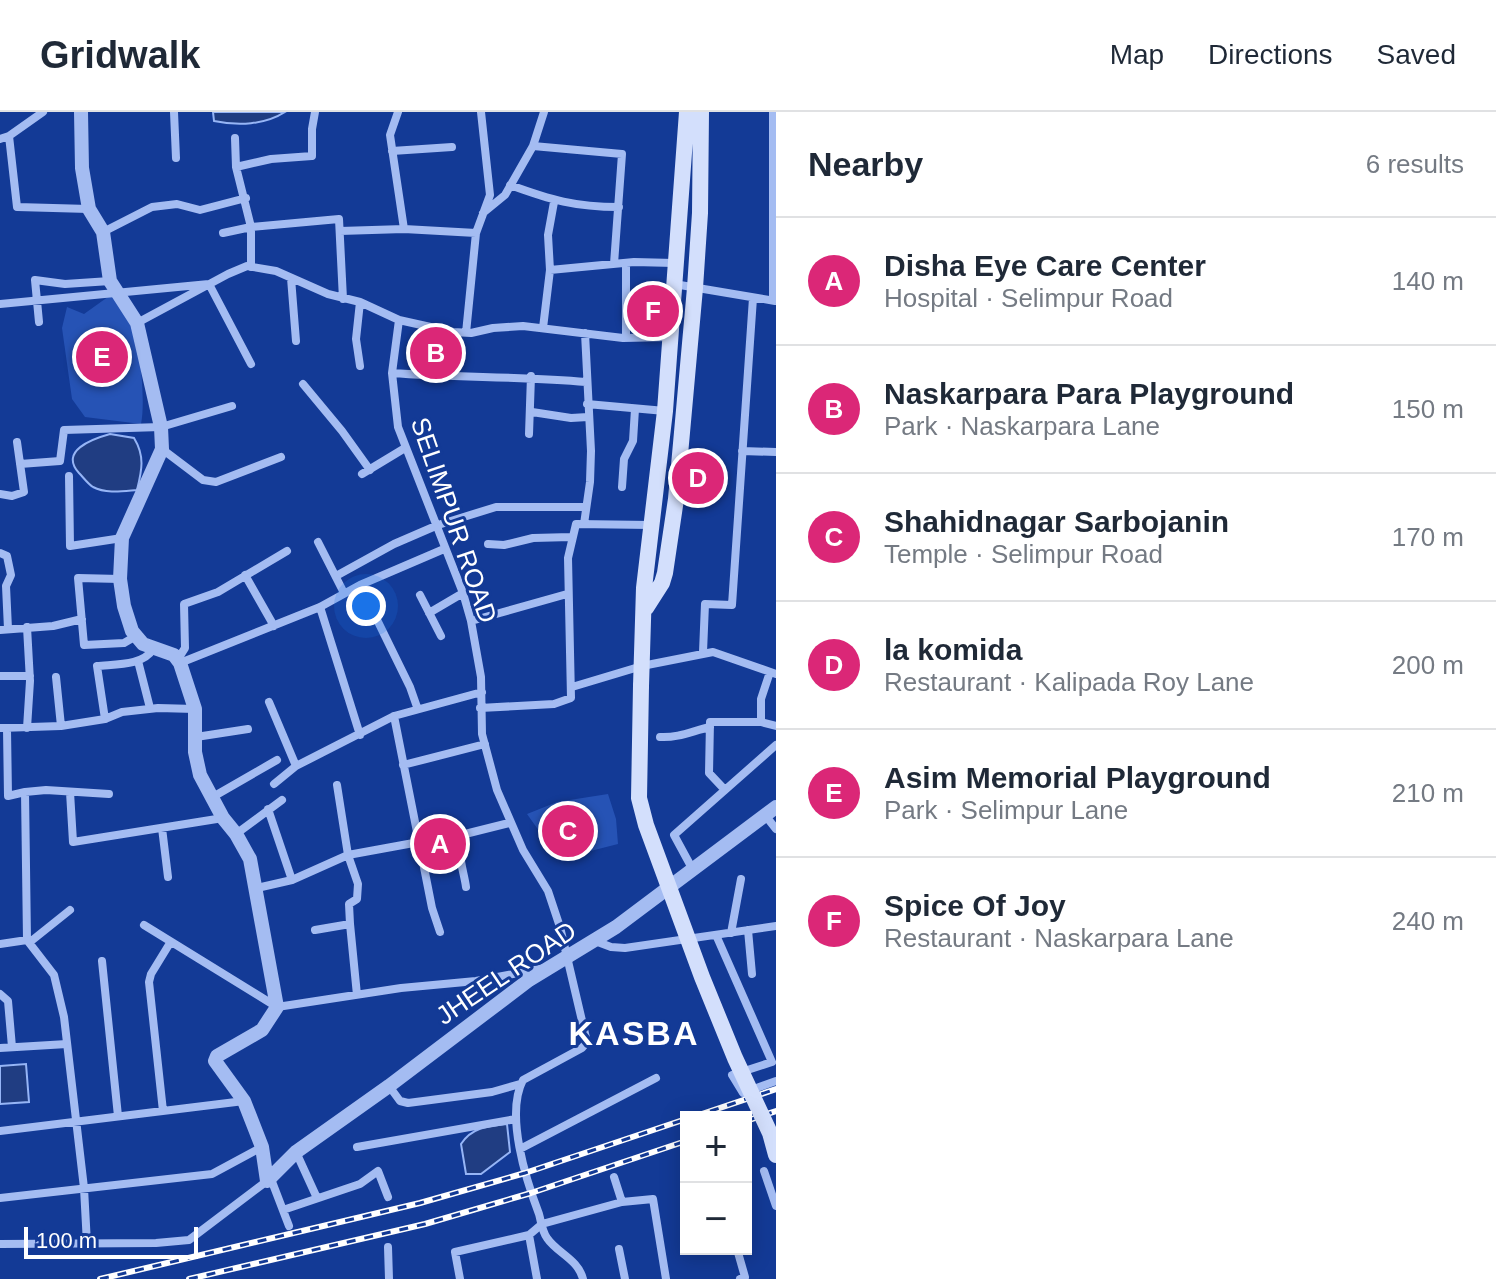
<!DOCTYPE html>
<meta charset="utf-8">
<style>
:root{--surface:#fff;--page:#f2f2f3;--text:#1f2937;--muted:#747a83;--line:#e0e1e3;--accent:#db2777}
body{margin:0;font-family:Arial,sans-serif;background:var(--page);color:var(--text)}
.controls{position:absolute;right:24px;bottom:24px;display:grid;overflow:hidden;border-radius:0px;box-shadow:0 4px 20px #0003}
.controls button{width:72px;height:72px;display:grid;place-items:center;padding:0;border:0;border-bottom:2px solid var(--line);background:var(--surface);color:var(--text);font:40px sans-serif}
.scale{position:absolute;left:24px;bottom:20px;width:174px;box-sizing:border-box;padding-left:8px;border:4px solid #fff;border-top:0;font-size:22px;line-height:28px;white-space:nowrap;color:#fff;-webkit-text-stroke:6px #133a96;paint-order:stroke}
.you{position:absolute;left:366px;top:494px;width:28px;height:28px;margin:-20px;border:6px solid #fff;border-radius:50%;background:#1a73e8;box-shadow:0 0 0 12px #1a73e833}
.badge{display:grid;place-items:center;width:52px;height:52px;border-radius:50%;background:var(--accent);color:#fff;font-size:26px;font-weight:700}
.pin{position:absolute;translate:-50% -50%;border:4px solid #fff;box-shadow:0 2px 8px #0006}
.list{margin:0;padding:0;list-style:none}
h2{display:flex;justify-content:space-between;align-items:center;height:104px;margin:0;padding:0 32px;font-size:34px}
h2 small{font-size:26px;font-weight:400;color:var(--muted)}
.list li{display:grid;grid-template-columns:52px 1fr auto;gap:24px;align-items:center;box-sizing:border-box;height:128px;padding:0 32px;border-top:2px solid var(--line)}
.list b{display:block;font-size:30px;white-space:nowrap}
.list p{margin:0;font-size:26px;white-space:nowrap;color:var(--muted)}
.list em{font-size:26px;font-style:normal;color:var(--muted)}
.map{position:relative;flex:none;width:776px;height:1167px;overflow:hidden}
header{display:flex;align-items:center;gap:48px;box-sizing:border-box;height:112px;padding:0 40px;background:var(--surface);border-bottom:2px solid var(--line)}
header strong{font-size:38px}
nav{display:flex;gap:44px;margin-inline-start:auto;font-size:28px}
main{display:flex}
aside{flex:1;background:var(--surface)}
.map>svg:first-child{display:block}
.green{fill:#2653b5}
.water{fill:#203d82;stroke:#96b5f6;stroke-width:2}
.lines{fill:none;stroke-linecap:round;stroke-linejoin:round}
.minor{stroke:#a4bcf2;stroke-width:8}
.tertiary{stroke:#a4bcf2;stroke-width:14}
.secondary{stroke:#d3dffc;stroke-width:16}
.rail-casing{stroke:#fff;stroke-width:6}
.rail{stroke:#133a96;stroke-width:3;stroke-dasharray:9;stroke-linecap:butt}
.secondary-bridge{stroke:#d3dffc;stroke-width:16}
.labels{text-anchor:middle;stroke-width:6;stroke-linejoin:round;paint-order:stroke}
.street-label{font-size:26px;fill:#fff;stroke:#133a96}
.district-label{font-size:34px;font-weight:bold;letter-spacing:2px;fill:#fff;stroke:#133a96}
</style>
<header>
<strong>Gridwalk</strong>
<nav><a>Map</a><a>Directions</a><a>Saved</a></nav>
</header>
<main>
<div class="map">
<svg width="776" height="1167" viewBox="0 0 776 1167">
<rect width="100%" height="100%" fill="#133a96"/>
<path class="green" d="M112,182C117,188 124,194 128,201C140,222 146,289 141,312L85,305L72,287L62,216L67,195L84,202Z
M413,222L463,231L458,260L409,251Z
M608,682L616,707L618,732L559,747L527,702L557,690Z"/>
<path class="water" d="M213,0H285C265,13 238,14 214,9Z
M110,322L134,326C145,344 142,358 137,378C124,379 106,382 93,375C88,372 83,365 79,361C59,339 92,327 110,322Z
M26,952L29,990L0,992V954Z
M507,1012L510,1040L481,1062H466L461,1032C472,1015 488,1014 507,1012Z"/>
<g class="lines">
<path class="minor" d="M174,0L176,46
M398,0L390,23L404,117
M9,24L17,95L89,97
M235,26L236,55L251,115V155
M0,27L9,24L43,0
M533,34L622,42L614,152
M392,39L452,35
M236,55L271,47L312,44V17L315,0
M510,73C551,88 575,95 619,95
M483,101L505,83L533,34L544,0
M340,119L404,117L476,121
M103,120L152,95L177,92L200,98L246,86
M223,121L251,115L339,107L343,187
M550,158L634,150L674,151
M291,166L296,229
M674,172L775,189
M773,188V0
M0,192L209,172L251,252
M399,208L392,261L398,315L463,481L471,509L481,565L482,622L497,678L523,738L548,779L560,815L587,930L582,936L523,968C505,1002 526,1068 539,1102C541,1109 542,1119 547,1126C557,1141 578,1147 583,1167
M39,210L35,168L65,172L110,169
M137,211L228,162L247,154L276,159L328,182L360,190L399,208L453,220L471,221L493,216L523,214L623,226L669,225
M543,216L550,158L548,123L554,90
M466,221L476,121L490,83L481,0
M626,226V151
M360,254L356,227L360,190
M392,261C457,266 522,264 586,270
M303,272L342,319L370,358
M587,292L665,299
M532,300L571,306L588,305
M529,322L531,264
M162,337L203,368L216,370L281,345
M742,339L776,340
M20,352L60,349L64,318L161,315L232,294
M362,362L405,336
M69,364L70,434L122,426
M622,375L624,347L633,329L635,297
M0,382L12,384L24,380L17,330
M584,412L590,370L591,339L585,221
M318,430L344,481
M488,432L504,433L533,426L571,425
M0,441L7,444L11,463L6,474L8,517
M245,463L274,514
M336,464L394,432L438,413L496,395H586
M120,467L78,466L84,533L124,531L136,524
M360,473L410,575L417,595
M420,483L441,524
M320,495L360,623
M429,501L463,481
M471,509L567,482
M27,515L30,569L27,616
M0,518L53,514L82,507
M703,540L705,492L732,493L753,186
M178,547L185,536L184,492L218,480L287,439
M138,549L150,596
M180,551L320,495L360,473L444,437
M0,564H30
M56,565L61,614
M572,575L642,554L713,540L776,562
M269,590L296,654
M480,596L554,592L571,586L568,446L576,412L651,413
M394,604L419,730
M105,607L97,554C115,552 143,554 153,537
M761,610V587L770,560
M0,616L61,614L105,607L122,600L158,596L195,597
M7,617L8,684L25,680L27,828
M196,625L248,617
M660,625C679,626 692,619 710,615
M403,653L485,632
M274,672L296,654L394,604L482,580
M725,678L709,661L710,610H761L776,614
M25,680L46,678L109,682
M70,680L73,730L223,706
M211,686L277,648
M268,697L292,768
M765,703L776,717
M162,716L168,765
M236,722L282,688
M693,758L674,723L776,633
M466,775C464,759 454,735 465,722L509,711
M257,776L292,768L348,743L419,730L432,796L440,820
M350,812L357,883
M144,813L277,895L401,876L476,869L545,856
M315,818L350,812L349,792L357,787L358,772L348,743L337,673
M748,818L752,862
M731,821L741,767
M716,823L772,950L732,963L743,981L776,969
M595,829L611,835L625,836L776,814
M30,830L70,798
M0,832L27,828L54,863L64,905L84,1076L87,1132
M102,849L118,1004
M0,882L8,889L12,935
M0,936L67,932
M389,974L400,989L408,991L492,980L520,972
M163,999L149,870L151,862L170,831
M0,1019L244,989
M357,1035L516,1007
M520,1037L656,966
M296,1040L317,1086
M764,1059L776,1094
M614,1065L622,1090
M271,1067L289,1114
M0,1086L212,1062L262,1035
M283,1098L360,1072L378,1059L388,1085
M529,1123L537,1167
M0,1132L156,1131L189,1128L267,1069
M388,1135L389,1167
M619,1137L625,1167
M737,1137L745,1165L740,1167
M460,1167L455,1140L529,1123L542,1112L622,1090L653,1087L666,1167"/>
<path class="tertiary" d="M81,0L82,56L89,97L103,120L110,169L137,211L161,315L162,337L122,426L120,467L124,494L132,519L143,532L174,543L180,551L195,597V640L200,663L223,706L236,722L250,747L277,895L262,918L217,944L215,949L244,989L262,1035L267,1069
M267,1069L296,1040L389,974L529,868L616,815L776,695"/>
<path class="secondary" d="M646,496L662,471L665,461L676,387L695,176L700,101L701,0
M641,574L644,476L665,299L687,0"/>
<defs>
<path id="rail" d="M693,1005L776,977
M746,1009L776,999
M100,1167L420,1091L525,1061L686,1007
M189,1167L425,1112L531,1081L686,1029"/>
</defs>
<use href="#rail" class="rail-casing"/>
<use href="#rail" class="rail"/>
<path class="secondary-bridge" d="M641,574L639,686L646,713L702,865L735,946L770,1021L776,1043"/>
</g>
<g class="labels">
<g class="street-label">
<text transform="translate(454 408) rotate(71)" y="9">SELIMPUR ROAD</text>
<text transform="translate(506 861) rotate(-34)" y="9">JHEEL ROAD</text>
</g>
<g class="district-label">
<text x="634" y="933">KASBA</text>
</g>
</g>
</svg>
<div class="controls">
<button>+</button>
<button>−</button>
</div>
<div class="scale">100 m</div>
<div class="you"></div>
<div class="pin badge" style="left:440px;top:732px">A</div>
<div class="pin badge" style="left:436px;top:241px">B</div>
<div class="pin badge" style="left:568px;top:719px">C</div>
<div class="pin badge" style="left:698px;top:366px">D</div>
<div class="pin badge" style="left:102px;top:245px">E</div>
<div class="pin badge" style="left:653px;top:199px">F</div>
</div>
<aside>
<h2>Nearby<small>6 results</small></h2>
<ul class="list">
<li><span class="badge">A</span><div><b>Disha Eye Care Center</b><p>Hospital · Selimpur Road</p></div><em>140 m</em></li>
<li><span class="badge">B</span><div><b>Naskarpara Para Playground</b><p>Park · Naskarpara Lane</p></div><em>150 m</em></li>
<li><span class="badge">C</span><div><b>Shahidnagar Sarbojanin</b><p>Temple · Selimpur Road</p></div><em>170 m</em></li>
<li><span class="badge">D</span><div><b>la komida</b><p>Restaurant · Kalipada Roy Lane</p></div><em>200 m</em></li>
<li><span class="badge">E</span><div><b>Asim Memorial Playground</b><p>Park · Selimpur Lane</p></div><em>210 m</em></li>
<li><span class="badge">F</span><div><b>Spice Of Joy</b><p>Restaurant · Naskarpara Lane</p></div><em>240 m</em></li>
</ul>
</aside>
</main>
